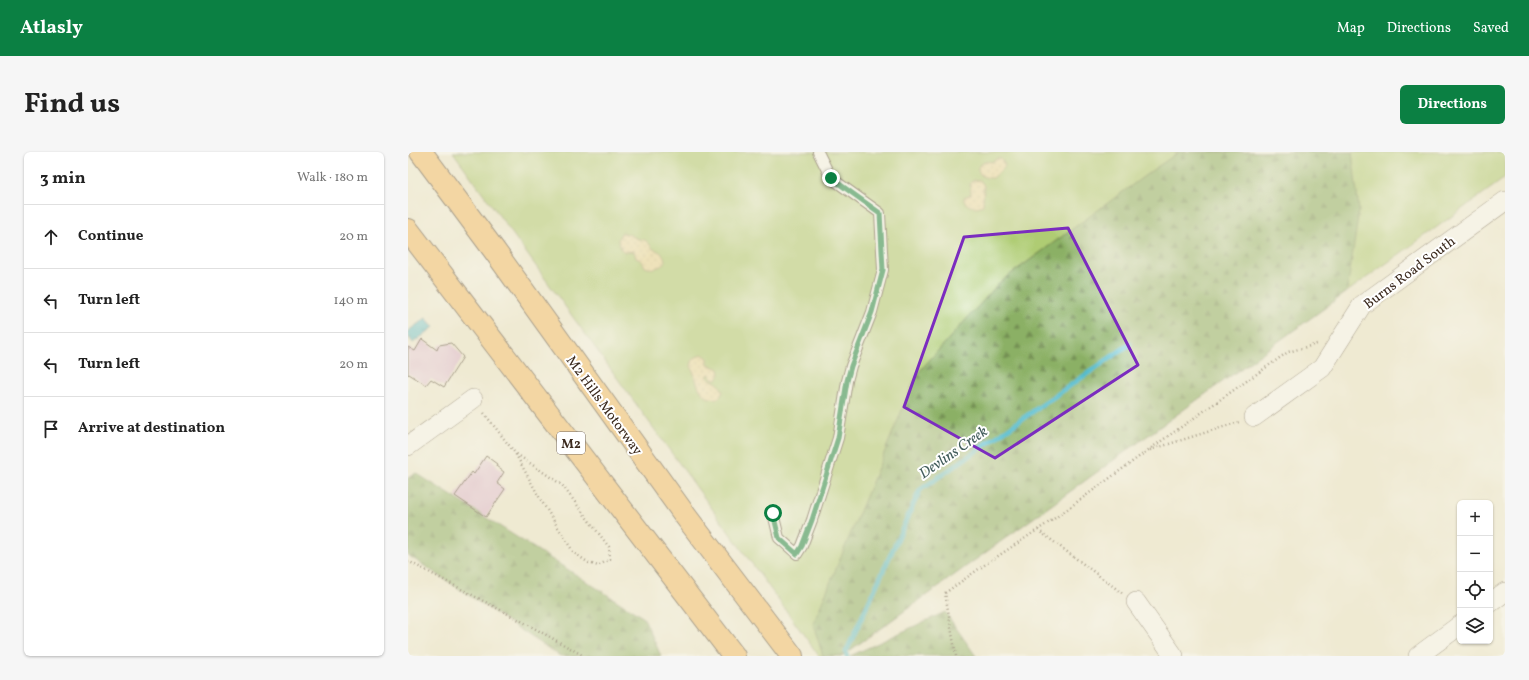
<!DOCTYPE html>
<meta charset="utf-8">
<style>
:root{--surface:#fff;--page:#f6f6f6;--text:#222;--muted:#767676;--line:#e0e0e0;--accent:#0b8043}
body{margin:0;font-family:Vollkorn,serif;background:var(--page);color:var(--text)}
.controls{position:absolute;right:12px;bottom:12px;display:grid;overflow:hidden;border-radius:6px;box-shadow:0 1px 3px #0004}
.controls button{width:36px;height:36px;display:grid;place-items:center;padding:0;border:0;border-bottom:1px solid var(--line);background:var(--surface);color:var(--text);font:20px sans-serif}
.stop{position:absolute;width:12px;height:12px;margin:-9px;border:3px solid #0b8043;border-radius:50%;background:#fff}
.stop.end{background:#0b8043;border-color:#fff;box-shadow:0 1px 4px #0008}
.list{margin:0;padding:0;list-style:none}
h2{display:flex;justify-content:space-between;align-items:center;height:52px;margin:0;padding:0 16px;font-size:17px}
h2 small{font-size:13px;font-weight:400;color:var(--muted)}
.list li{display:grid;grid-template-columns:26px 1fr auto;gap:12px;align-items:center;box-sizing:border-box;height:64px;padding:0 16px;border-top:1px solid var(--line)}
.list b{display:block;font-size:15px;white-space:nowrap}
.list em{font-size:13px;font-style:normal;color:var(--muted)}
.icon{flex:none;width:22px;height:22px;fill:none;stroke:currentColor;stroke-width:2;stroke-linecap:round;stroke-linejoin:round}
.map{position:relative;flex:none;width:1097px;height:504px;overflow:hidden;border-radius:6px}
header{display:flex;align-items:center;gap:24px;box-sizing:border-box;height:56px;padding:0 20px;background:var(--accent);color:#fff}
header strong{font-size:19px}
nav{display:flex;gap:22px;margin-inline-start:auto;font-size:14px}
.intro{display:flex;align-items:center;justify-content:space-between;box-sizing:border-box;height:96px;padding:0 24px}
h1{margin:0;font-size:28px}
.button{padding:10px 18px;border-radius:6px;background:var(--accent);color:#fff;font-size:14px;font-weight:700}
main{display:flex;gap:24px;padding:0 24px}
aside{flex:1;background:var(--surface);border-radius:6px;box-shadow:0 1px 3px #0004}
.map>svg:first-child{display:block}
.grass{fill:#afcc73;stroke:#757b48}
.forest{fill:url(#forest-firs);stroke:#636d42}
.sand{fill:url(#sand-dots);stroke:#94825e}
.water{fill:url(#water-ripples);stroke:#457275}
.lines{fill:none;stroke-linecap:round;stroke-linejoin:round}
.stream{stroke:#4fbacc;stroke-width:5}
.building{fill:#ddb2d3}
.lane-casing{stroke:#564739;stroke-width:12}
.street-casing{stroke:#564739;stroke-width:20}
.highway-casing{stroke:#564739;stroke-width:24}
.path{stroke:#564739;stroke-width:2.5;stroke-dasharray:1 3;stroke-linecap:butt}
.lane{stroke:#fff;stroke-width:10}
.street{stroke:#fff;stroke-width:19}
.highway{stroke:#f8bf6c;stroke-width:22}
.route{stroke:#0b8043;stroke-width:5}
.marked{fill:none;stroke:#7b2cbf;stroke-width:3;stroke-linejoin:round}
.labels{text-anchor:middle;stroke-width:4;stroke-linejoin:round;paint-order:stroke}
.shield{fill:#fff;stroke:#766a62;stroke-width:1}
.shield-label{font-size:13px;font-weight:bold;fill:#3b2a1e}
.street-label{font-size:14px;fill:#3b2a1e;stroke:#fff}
.water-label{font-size:15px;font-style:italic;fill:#425c5b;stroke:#fff}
</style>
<header>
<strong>Atlasly</strong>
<nav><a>Map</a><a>Directions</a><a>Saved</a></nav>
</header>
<div class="intro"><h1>Find us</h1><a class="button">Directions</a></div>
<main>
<aside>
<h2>3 min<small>Walk · 180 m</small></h2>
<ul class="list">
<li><svg class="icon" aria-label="ahead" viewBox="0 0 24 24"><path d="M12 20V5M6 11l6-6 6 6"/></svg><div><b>Continue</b></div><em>20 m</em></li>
<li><svg class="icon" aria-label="left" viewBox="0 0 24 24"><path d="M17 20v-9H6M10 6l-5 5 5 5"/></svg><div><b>Turn left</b></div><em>140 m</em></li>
<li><svg class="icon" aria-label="left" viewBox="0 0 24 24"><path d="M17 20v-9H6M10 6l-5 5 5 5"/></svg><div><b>Turn left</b></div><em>20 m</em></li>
<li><svg class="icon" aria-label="arrive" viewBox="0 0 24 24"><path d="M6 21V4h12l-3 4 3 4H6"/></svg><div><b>Arrive at destination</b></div></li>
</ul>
</aside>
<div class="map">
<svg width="1097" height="504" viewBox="0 0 1097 504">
<defs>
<pattern id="forest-firs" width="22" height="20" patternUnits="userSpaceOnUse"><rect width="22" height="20" fill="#8bb065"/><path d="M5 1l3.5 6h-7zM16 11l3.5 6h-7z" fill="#738f53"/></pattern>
<pattern id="sand-dots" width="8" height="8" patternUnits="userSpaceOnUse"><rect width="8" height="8" fill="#eeda9e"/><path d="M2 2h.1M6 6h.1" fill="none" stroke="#cdbb88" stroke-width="1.8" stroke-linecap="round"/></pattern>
<pattern id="water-ripples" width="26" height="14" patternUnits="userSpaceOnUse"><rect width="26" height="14" fill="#4fbacc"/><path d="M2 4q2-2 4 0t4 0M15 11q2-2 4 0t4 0" fill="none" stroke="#4397a5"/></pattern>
</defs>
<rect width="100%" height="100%" fill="#fff"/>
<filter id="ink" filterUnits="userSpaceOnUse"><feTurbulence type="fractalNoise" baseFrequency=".025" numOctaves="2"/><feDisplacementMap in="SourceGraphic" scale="8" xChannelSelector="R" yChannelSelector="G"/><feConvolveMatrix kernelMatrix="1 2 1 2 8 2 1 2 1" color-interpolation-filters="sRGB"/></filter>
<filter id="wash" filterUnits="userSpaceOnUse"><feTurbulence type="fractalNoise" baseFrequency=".012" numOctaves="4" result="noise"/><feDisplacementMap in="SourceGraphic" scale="16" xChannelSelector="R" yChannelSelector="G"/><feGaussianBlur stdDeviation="0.9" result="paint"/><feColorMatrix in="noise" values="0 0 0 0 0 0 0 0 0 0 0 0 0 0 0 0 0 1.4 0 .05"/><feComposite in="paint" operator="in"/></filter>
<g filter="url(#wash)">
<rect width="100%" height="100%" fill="#efead2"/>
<path class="grass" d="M45,0H1097V26L434,504H411Z"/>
<path class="forest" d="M771,0H944L951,58L939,140L434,504H415L405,472L509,222L592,130L746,17Z
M8,321L236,466L253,504H152L0,403V326Z
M537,460L568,504H442Z"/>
<path class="sand" d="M589,7H593L597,13L595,17L585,26C578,26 570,25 570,15C575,10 577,9 584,10Z
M566,28L573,29L576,34L575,53C567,56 562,56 556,49V45L563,42L562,31Z
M213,81C219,81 220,82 226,85C237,90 236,84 245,97C253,100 257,102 257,111C251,116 245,118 237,115L234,109L228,106L226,99L216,100L213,97L210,88Z
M294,202L300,206V212L311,217L312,222L309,227H305L301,222L299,224C306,232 310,227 315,240L311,246C290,250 290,229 283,214L285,207Z"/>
<path class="water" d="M18,166L26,175L5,191L0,184V179Z"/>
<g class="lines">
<path class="stream" d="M439,504L438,500L512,338L722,192"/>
</g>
<g id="blocks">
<path class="building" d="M14,187L29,198L31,193L43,191L55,205L36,235L23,227L18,233L1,222L0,223V195L7,199Z
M78,304L89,312L88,314L96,320L89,331L97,337L78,365L47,344L64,320L66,322Z"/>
</g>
</g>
<g filter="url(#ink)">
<use href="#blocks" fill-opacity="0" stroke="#564739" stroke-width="1"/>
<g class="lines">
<defs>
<path id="lane" d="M365,361L371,386L389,402L394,394L404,368L430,286L439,229L443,214L464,160L475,118L472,61L423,26L410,0"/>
<path id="street" d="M846,265L914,216L954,153L1097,49
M0,294L65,247
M728,450L766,504
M1082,451L1097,440
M1010,504L1052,473"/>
<path id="highway" d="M13,0L86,98L279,366L384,504
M0,78L326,504"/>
</defs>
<use href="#lane" class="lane-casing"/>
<use href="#street" class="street-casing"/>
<use href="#highway" class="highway-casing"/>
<path class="path" d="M76,261L107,301L134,350L166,401L181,411L190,414L202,407L201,395L154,333L107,301
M742,298L831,270
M630,378L714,441
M0,409L117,471L176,504
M548,504L537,441L575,414L643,369L739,299L880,200L909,192"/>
<use href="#lane" class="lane"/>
<use href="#street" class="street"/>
<use href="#highway" class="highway"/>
</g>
</g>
<g class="lines" filter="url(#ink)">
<path class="route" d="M365,361L371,386L389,402L394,394L404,368L430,286L439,229L443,214L464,160L475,118L472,61L423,26"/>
</g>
<path d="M0 0H1097V504H0ZM660,76L730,213L587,306L496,255L556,85Z" fill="#efead2" fill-opacity=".55" fill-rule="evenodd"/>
<path class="marked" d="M660,76L730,213L587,306L496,255L556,85Z"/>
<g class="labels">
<rect class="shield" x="149" y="280" width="28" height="22" rx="3"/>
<g class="shield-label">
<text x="163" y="296">M2</text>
</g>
<g class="street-label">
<text transform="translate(1001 120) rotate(-37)" y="5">Burns Road South</text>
<text transform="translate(197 253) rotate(54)" y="5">M2 Hills Motorway</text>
</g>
<g class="water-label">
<text transform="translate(545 300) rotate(-35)" y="5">Devlins Creek</text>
</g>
</g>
</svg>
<div class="controls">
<button>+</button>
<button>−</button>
<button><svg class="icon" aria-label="locate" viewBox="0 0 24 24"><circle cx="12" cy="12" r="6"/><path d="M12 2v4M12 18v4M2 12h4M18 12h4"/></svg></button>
<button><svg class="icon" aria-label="layers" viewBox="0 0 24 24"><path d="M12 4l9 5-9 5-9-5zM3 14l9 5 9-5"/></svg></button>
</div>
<div class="stop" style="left:365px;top:361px"></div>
<div class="stop end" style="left:423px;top:26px"></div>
</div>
</main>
